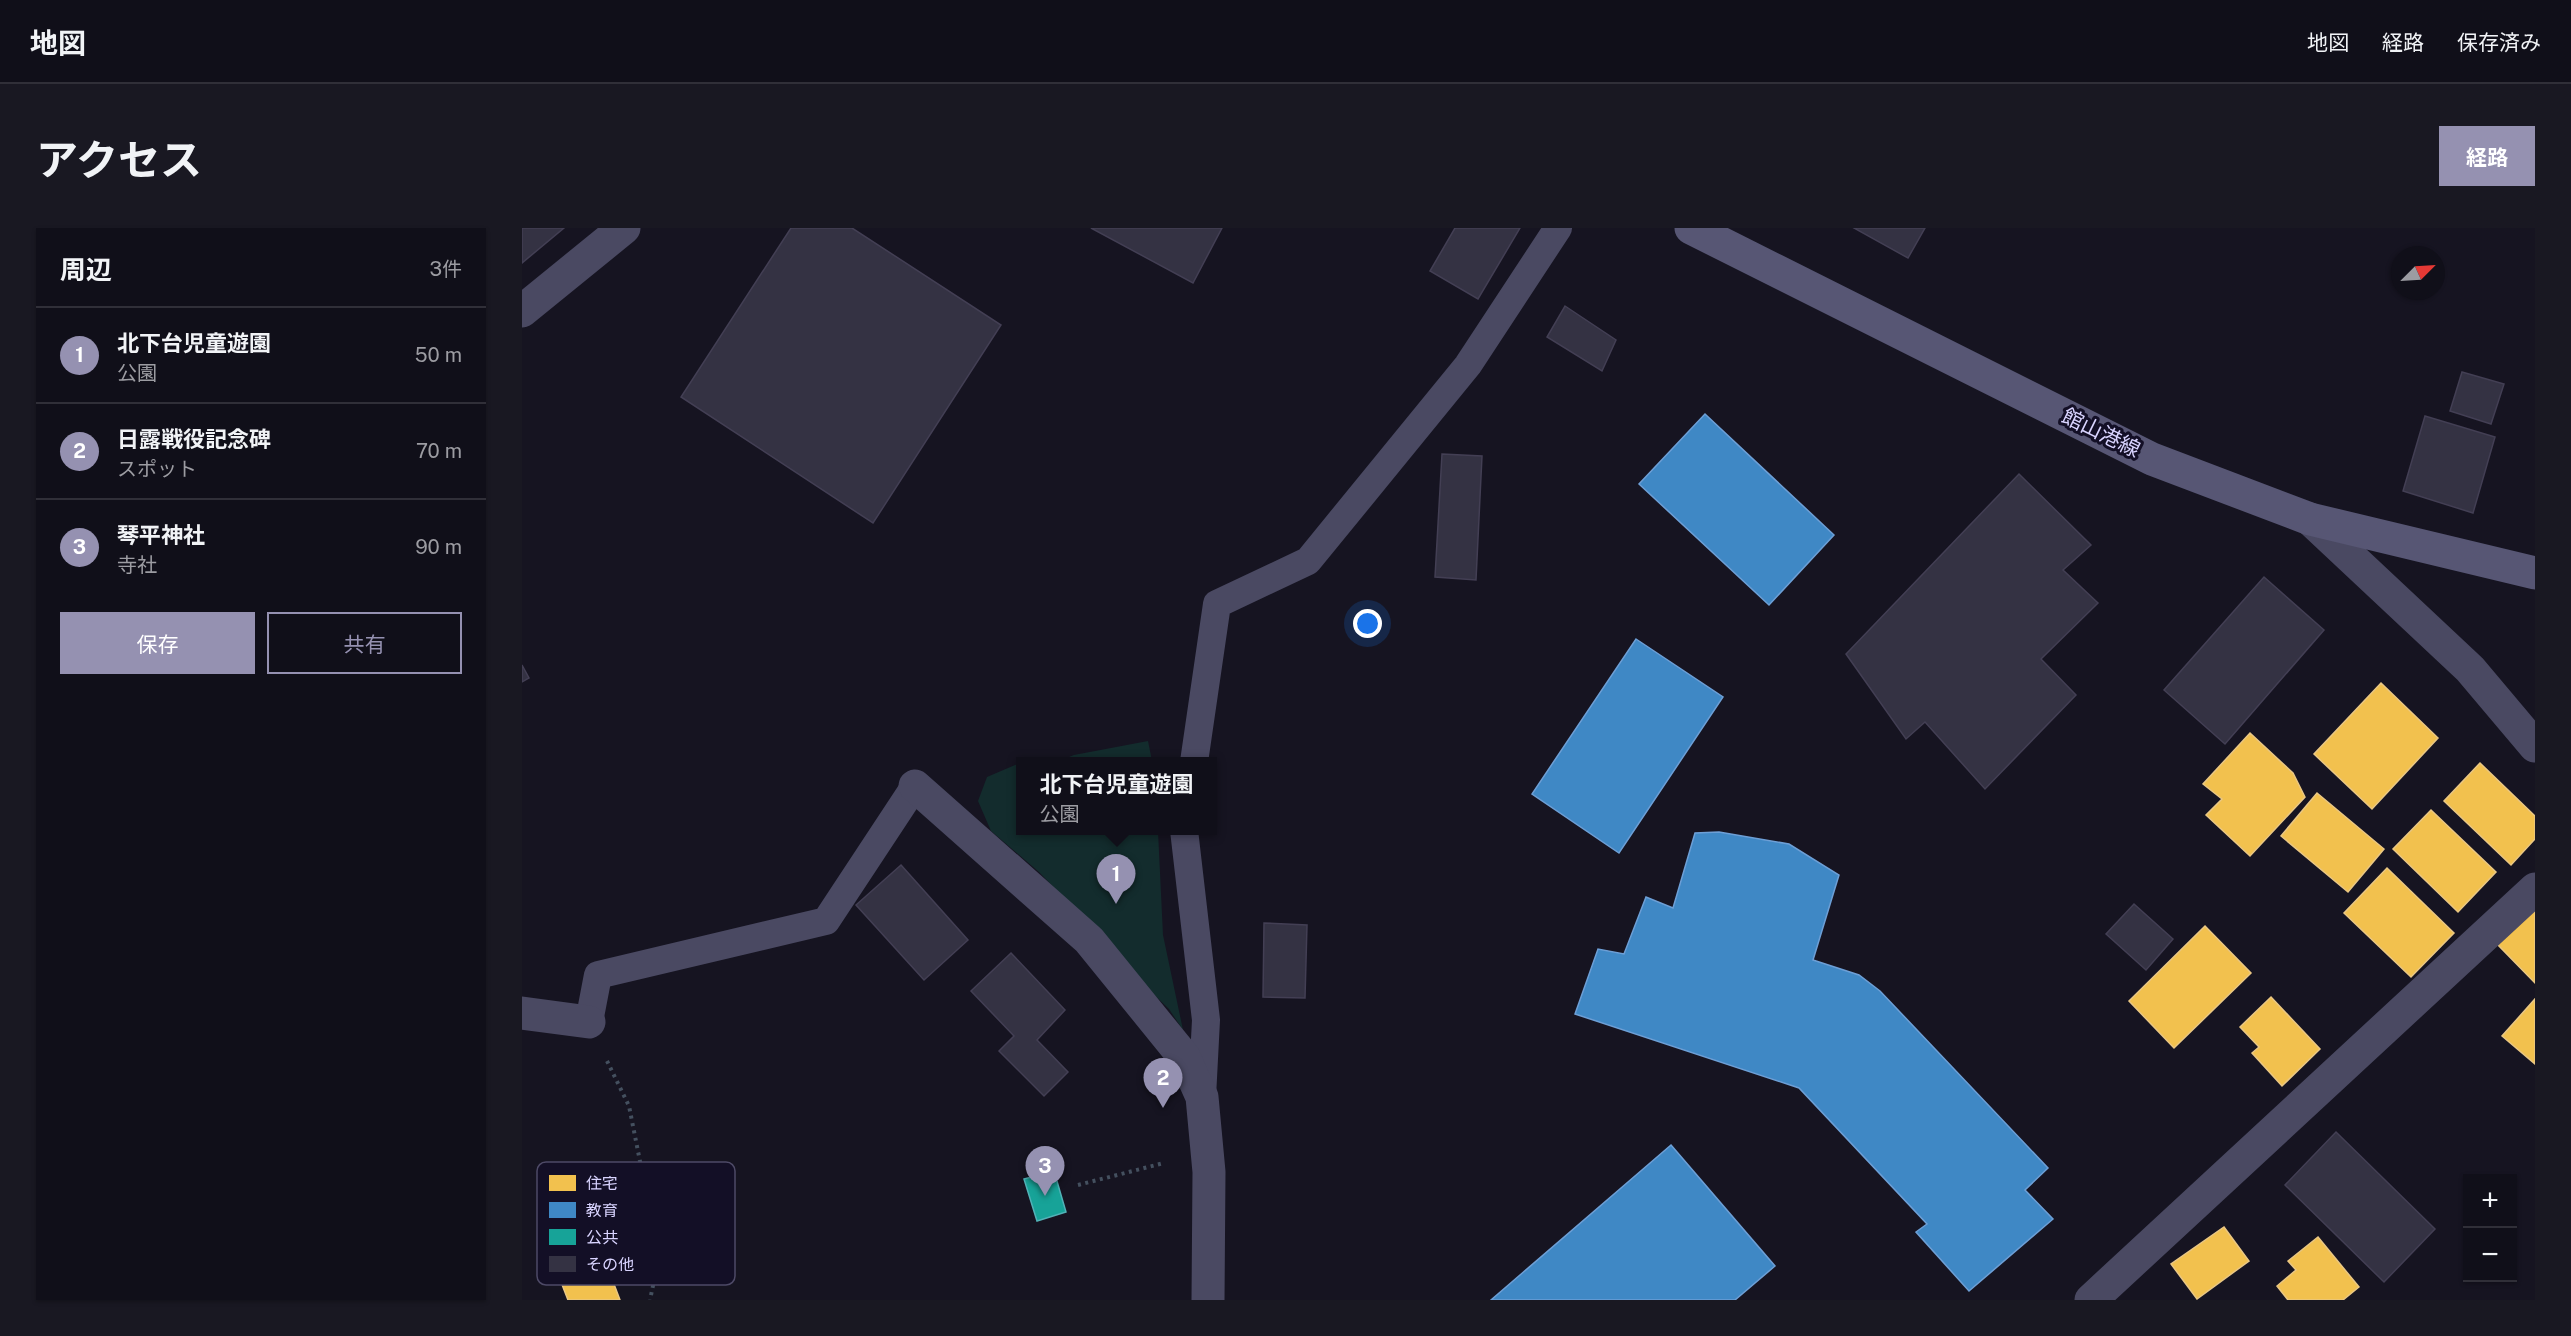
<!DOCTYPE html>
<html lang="ja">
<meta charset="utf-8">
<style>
:root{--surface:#100f19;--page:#191822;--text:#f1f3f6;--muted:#9c9ca2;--line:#302f38;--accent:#9591b1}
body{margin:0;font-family:"Public Sans","Noto Sans JP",sans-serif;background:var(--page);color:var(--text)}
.controls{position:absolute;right:18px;bottom:18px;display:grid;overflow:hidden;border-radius:0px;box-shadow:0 2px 4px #0004}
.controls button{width:54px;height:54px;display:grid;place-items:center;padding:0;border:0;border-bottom:2px solid var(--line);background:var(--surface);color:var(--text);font:30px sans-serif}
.compass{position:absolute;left:1869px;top:18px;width:54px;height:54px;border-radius:50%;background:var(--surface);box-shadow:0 2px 4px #0004;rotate:66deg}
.you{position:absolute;left:846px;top:396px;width:21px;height:21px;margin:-15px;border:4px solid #fff;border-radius:50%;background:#1a73e8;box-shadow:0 0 0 9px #1a73e833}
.badge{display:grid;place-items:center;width:39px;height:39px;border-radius:50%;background:var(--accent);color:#fff;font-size:20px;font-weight:700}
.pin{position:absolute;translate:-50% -50px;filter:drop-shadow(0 2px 3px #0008)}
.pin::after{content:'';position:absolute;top:32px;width:21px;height:18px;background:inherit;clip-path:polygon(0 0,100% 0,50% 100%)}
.popup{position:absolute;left:494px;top:529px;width:201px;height:78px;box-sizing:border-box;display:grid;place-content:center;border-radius:0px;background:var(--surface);filter:drop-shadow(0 2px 4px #0005);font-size:20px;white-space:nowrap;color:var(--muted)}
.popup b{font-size:22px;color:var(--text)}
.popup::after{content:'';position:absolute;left:50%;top:100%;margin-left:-12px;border:12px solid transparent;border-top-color:var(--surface)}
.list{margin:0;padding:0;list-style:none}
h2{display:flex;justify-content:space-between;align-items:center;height:78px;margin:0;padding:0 24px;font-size:26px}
h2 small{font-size:20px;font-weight:400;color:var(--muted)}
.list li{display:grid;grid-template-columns:39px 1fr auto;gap:18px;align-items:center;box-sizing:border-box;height:96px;padding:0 24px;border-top:2px solid var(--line)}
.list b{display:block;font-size:22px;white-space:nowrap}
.list p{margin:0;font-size:20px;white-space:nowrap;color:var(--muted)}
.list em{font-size:20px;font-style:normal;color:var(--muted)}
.actions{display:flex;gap:12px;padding:18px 24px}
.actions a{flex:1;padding:14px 0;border:2px solid var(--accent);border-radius:0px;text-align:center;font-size:21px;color:var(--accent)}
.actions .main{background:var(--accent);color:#fff}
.map{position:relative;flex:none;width:2013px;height:1072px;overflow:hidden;border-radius:0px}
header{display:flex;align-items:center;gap:36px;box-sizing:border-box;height:84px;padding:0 30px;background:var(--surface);border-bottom:2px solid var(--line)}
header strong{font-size:28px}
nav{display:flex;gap:33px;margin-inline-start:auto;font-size:21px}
.intro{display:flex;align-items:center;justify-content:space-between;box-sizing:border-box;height:144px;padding:0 36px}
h1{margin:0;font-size:42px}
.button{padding:15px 27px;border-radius:0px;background:var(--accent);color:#fff;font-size:21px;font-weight:700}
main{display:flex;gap:36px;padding:0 36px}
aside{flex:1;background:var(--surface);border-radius:0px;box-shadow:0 2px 4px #0004}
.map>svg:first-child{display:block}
.green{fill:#132c2d}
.homes{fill:#f2c14e;stroke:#eac783;stroke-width:1.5}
.schools{fill:#3f88c5;stroke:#6d9fd6;stroke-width:1.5}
.public{fill:#17a398;stroke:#51b2b7;stroke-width:1.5}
.building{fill:#343243;stroke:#433f54;stroke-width:1.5}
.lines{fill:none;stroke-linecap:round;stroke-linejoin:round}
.path{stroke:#44505f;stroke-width:4;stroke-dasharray:3 4.5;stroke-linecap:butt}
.lane{stroke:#4a4962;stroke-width:28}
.street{stroke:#4a4962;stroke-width:33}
.secondary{stroke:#575674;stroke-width:33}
.labels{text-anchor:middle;stroke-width:6;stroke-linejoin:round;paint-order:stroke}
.street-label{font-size:21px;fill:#d9d4ff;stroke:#130f26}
.key{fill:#130f26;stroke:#4e4a67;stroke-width:1.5}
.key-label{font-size:16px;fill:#d9d4ff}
</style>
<header>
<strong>地図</strong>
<nav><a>地図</a><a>経路</a><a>保存済み</a></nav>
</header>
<div class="intro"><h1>アクセス</h1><a class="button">経路</a></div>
<main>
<aside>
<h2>周辺<small>3件</small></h2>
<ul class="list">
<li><span class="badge">1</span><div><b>北下台児童遊園</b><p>公園</p></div><em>50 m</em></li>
<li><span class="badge">2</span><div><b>日露戦役記念碑</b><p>スポット</p></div><em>70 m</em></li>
<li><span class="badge">3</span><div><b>琴平神社</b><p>寺社</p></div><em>90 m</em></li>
</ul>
<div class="actions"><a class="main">保存</a><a>共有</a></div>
</aside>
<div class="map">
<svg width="2013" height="1072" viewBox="0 0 2013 1072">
<rect width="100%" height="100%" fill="#161421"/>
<path class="green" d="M626,513L630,533H537L552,527Z
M498,535V602L636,603L641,707L661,802L647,781L622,757L582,711L517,644L469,603L456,573L465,549Z"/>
<path class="homes" d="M1859,455L1916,510L1850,581L1792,526Z
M1728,505L1771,545L1783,569L1728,628L1684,587L1700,571L1681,556Z
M1958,535L2013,588V611L1989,637L1922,573Z
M1795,565L1862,621L1826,664L1759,608Z
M1909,582L1974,644L1936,684L1871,621Z
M1865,640L1932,705L1889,749L1822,685Z
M2013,677V755L1975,716Z
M1683,698L1729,745L1652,820L1607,773Z
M1749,769L1798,821L1760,858L1730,825L1737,819L1718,799Z
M2013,771V836L1980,808Z
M1702,999L1727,1033L1675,1071L1649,1036Z
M73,1006L98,1072H46L27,1023Z
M1796,1009L1837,1059L1821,1072H1766L1755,1058L1774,1042L1766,1033Z"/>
<path class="schools" d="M1183,186L1312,307L1247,377L1117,256Z
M1114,411L1201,469L1097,625L1010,566Z
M1197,604L1267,616L1317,647L1291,732L1337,747L1358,763L1526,940L1503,962L1531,991L1447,1063L1394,1004L1405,996L1277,860L1053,786L1076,721L1102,726L1124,669L1151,680L1173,605Z
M1149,917L1253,1038L1213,1072H969Z"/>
<path class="public" d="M532,943L544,984L515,993L502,951Z"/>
<path class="building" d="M0,0H42L0,35Z
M269,0H330L479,97L351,295L159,169Z
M569,0H700L671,55Z
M933,0H998L956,71L908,43Z
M1332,0H1403L1386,30Z
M1043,78L1094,112L1080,143L1025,109Z
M1940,144L1982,156L1969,196L1928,183Z
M1903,188L1973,209L1951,285L1881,263Z
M920,226L960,228L954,352L913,349Z
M1497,246L1569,317L1541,342L1576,375L1519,431L1554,467L1463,561L1403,494L1384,511L1324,426Z
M1742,349L1802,402L1703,516L1642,462Z
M0,437L7,450L0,454Z
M379,637L446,712L402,752L334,677Z
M1612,676L1651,711L1624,742L1584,706Z
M742,695L785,697L783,770L741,769Z
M489,725L543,782L515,812L546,844L522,868L477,823L492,808L449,763Z
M1814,904L1913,1001L1862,1054L1763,957Z"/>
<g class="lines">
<path class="path" d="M85,833L107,878L137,1029L128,1072
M556,957L642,935"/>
<path class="lane" d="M672,534L695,376L786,333L946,137L1036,0
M662,602L684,792L680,869
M67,794L76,747L304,693L393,558"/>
<path class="street" d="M0,83L102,0
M1788,291L1948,441L2013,518
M393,558L567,712L662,829L680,869L687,944L686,1072
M0,785L67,794
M1569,1072L2013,661"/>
<path class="secondary" d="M1169,0L1630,231L1788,291L2013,345"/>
</g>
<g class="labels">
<g class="street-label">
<text transform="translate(1579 205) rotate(26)" y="7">館山港線</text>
</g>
</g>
<rect x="15" y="934" width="198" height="123" rx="9" class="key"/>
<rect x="27" y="947" width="27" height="16" fill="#f2c14e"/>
<rect x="27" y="974" width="27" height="16" fill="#3f88c5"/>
<rect x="27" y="1001" width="27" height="16" fill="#17a398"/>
<rect x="27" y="1028" width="27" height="16" fill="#343243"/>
<g class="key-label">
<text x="64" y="961">住宅</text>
<text x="64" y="988">教育</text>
<text x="64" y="1015">公共</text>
<text x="64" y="1042">その他</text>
</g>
</svg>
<div class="controls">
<button>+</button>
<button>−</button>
</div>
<svg class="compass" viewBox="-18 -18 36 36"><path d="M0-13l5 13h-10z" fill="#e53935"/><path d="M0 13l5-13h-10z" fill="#9c9ca2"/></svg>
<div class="you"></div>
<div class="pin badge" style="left:594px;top:676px">1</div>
<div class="popup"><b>北下台児童遊園</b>公園</div>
<div class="pin badge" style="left:641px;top:880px">2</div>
<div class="pin badge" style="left:523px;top:968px">3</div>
</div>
</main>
